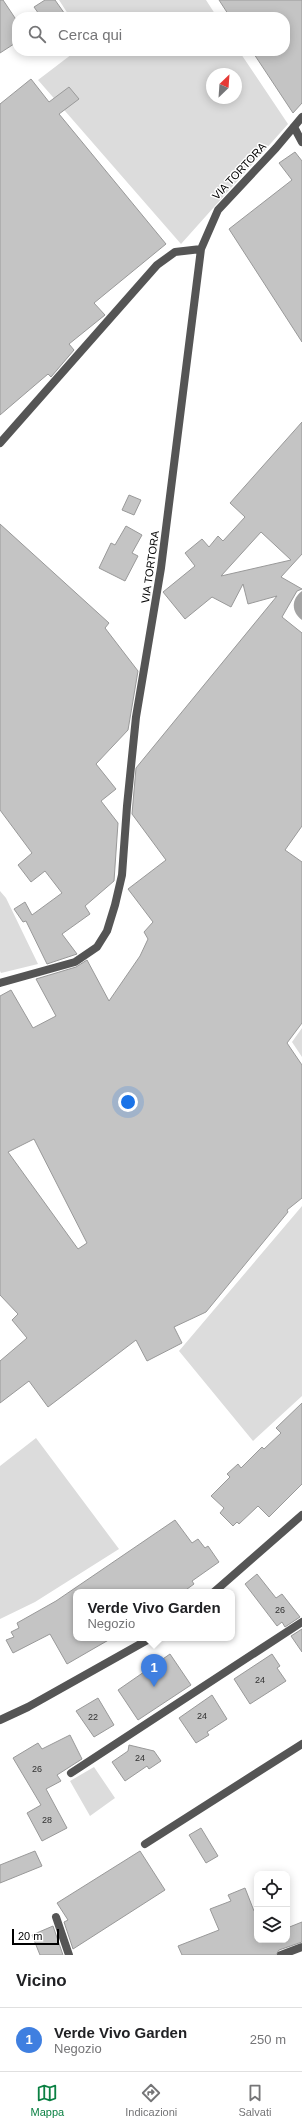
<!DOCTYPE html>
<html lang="it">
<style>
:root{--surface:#fff;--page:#f2f2f2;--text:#202124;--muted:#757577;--line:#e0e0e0;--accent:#0b8043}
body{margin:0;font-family:Helvetica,sans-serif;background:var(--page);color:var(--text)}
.controls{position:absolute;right:12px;bottom:12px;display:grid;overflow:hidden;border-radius:8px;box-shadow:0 2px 10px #0003}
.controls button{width:36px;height:36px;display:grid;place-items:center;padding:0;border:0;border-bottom:1px solid var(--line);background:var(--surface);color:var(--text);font:20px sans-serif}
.compass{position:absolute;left:206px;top:68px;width:36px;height:36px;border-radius:50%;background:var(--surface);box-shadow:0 2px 10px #0003;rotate:25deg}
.scale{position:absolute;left:12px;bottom:10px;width:47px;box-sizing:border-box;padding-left:4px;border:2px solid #000;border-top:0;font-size:11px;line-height:14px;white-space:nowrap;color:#000;-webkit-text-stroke:3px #fff;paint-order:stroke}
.you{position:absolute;left:128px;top:1102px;width:14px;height:14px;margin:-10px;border:3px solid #fff;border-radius:50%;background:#1a73e8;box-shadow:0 0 0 6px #1a73e833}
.badge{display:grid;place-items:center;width:26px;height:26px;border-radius:50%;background:var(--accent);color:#fff;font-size:13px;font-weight:700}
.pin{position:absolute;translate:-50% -33px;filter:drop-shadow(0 1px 2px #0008)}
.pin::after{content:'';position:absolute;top:21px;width:14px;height:12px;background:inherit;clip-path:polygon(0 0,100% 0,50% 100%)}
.popup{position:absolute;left:73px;top:1589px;width:162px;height:52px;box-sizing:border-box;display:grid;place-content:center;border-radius:8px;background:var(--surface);filter:drop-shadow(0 1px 3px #0005);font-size:13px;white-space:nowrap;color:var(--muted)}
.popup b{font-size:15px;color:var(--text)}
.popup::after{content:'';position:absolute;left:50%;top:100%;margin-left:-8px;border:8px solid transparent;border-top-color:var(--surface)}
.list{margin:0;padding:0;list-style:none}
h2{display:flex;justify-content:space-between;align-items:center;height:52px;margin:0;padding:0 16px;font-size:17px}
h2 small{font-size:13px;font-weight:400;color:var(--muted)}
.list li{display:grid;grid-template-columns:26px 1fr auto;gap:12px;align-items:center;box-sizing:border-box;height:64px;padding:0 16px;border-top:1px solid var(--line)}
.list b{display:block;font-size:15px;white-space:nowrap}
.list p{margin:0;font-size:13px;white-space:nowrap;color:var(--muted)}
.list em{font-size:13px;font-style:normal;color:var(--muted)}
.icon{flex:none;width:22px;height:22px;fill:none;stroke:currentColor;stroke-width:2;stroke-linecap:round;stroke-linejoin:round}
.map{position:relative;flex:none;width:302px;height:1955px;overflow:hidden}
.search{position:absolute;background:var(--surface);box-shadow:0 2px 10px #0003;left:12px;right:12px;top:12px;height:44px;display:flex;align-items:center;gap:10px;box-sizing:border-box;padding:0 14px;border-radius:16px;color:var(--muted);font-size:15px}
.sheet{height:116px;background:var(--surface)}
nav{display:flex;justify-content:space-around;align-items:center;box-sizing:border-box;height:56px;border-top:1px solid var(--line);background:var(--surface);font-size:11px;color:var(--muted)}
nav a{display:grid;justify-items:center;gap:2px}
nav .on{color:var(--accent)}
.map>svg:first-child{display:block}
.green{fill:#dcdcdc;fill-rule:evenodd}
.water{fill:#a3a3a3}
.building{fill:#c4c4c4;stroke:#999;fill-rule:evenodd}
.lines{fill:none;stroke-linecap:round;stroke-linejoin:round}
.service{stroke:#555;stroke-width:8}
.minor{stroke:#555;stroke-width:8}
.labels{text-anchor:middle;stroke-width:3;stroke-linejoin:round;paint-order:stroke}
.number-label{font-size:9px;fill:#313131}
.street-label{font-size:11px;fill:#000;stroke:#fff}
</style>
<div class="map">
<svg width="302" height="1955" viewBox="0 0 302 1955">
<rect width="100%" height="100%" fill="#fff"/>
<path class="green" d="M59,0H206L217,17H70Z
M76,51H239L288,124L181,244L38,80ZM212,74H236V98H212Z
M0,891L6,898L38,964L1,973L0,971Z
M302,1028V1057L292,1042Z
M302,1206V1396L253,1441L179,1351Z
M36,1438L119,1549L35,1602L0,1619V1466Z
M94,1767L115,1798L90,1816L70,1781Z"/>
<path class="water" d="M302,591V620C291,612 291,599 302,591Z"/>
<path class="building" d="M0,0H3L17,21V42L0,53Z
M45,0H55L67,17H41L34,7Z
M219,0H302V103L293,113L252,51H285V17H230Z
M31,79L49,102L69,87L79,99L59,114L166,244L94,303L105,315L69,344L74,350L51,377L48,374L0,415V104Z
M295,152L302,161V342L229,229L292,180L279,163Z
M302,422V554L281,577L302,589L297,591L282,617L302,633V826L285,850L302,862V1023L287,1043L302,1065V1198L287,1210L288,1212L206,1312L174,1327L182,1343L147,1361L136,1340L48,1407L29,1381L0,1403V1361L27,1338L12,1320L18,1314L0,1295V996L11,990L33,1028L56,1016L36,979L76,967L87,960L109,1001L140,956L148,939L144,932L153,922L128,889L166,860L132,814L136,768L277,596L248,604L243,584L231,607L212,597L185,619L163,592L195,566L185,553L202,539L209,547L218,536L223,541L245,517L230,503ZM261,532L291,560L221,576ZM34,1139L87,1243L78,1249L8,1152Z
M129,495L141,500L134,515L122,510Z
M0,524L109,623L105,628L138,671L128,730L96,764L116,789L101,801L118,823L114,881L85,906L90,914L62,934L77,954L47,964L26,921L23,922L14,909L25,902L32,915L62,893L45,871L31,882L18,865L32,853L0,810Z
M126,526L142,535L132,553L138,556L125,581L99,568L111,543L115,545Z
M302,1403V1484L269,1517L258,1506L239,1524L237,1522L233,1526L220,1513L224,1508L211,1496L230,1477L227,1474L238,1464L241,1468L262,1447L264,1449L281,1433L276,1428Z
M175,1520L192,1543L198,1539L205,1548L208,1546L219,1562L192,1581L194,1584L183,1592H76V1638H112L67,1664L50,1634L13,1653L6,1640L14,1637L11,1632L19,1628L17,1623L56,1601Z
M257,1574L276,1598L282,1594L300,1617L285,1627L282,1622L277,1626L245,1584Z
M302,1629V1652L291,1636Z
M170,1654L191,1685L138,1720L118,1690Z
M272,1654L280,1666L277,1668L286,1681L250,1704L234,1679Z
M212,1695L227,1719L207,1732L209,1735L196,1743L179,1718Z
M98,1698L114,1725L94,1737L76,1711Z
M70,1735L82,1759L57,1775L61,1781L46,1789L67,1828L42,1841L27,1813L41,1805L13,1758L38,1743L42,1749Z
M129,1745L154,1751L161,1761L149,1769L147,1766L125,1781L112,1762L128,1751Z
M201,1828L218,1856L206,1863L189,1835Z
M35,1851L42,1866L0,1883V1865Z
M140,1851L165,1890L73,1949L64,1922L68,1920L57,1903Z
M245,1888L254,1911L257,1909V1940H287V1928L302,1922V1942L279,1950L276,1955H182L178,1946L219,1930L210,1909L231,1901L228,1895Z
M53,1926L63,1955H40L32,1935Z"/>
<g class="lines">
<path class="service" d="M294,127L302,142
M71,1773L302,1622
M145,1844L302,1744
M56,1917L69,1955"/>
<path class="minor" d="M0,443L157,265L175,252L201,249
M0,983L75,962L97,947L107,931L115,905L122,875L127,806L136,717L161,568L201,249L218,210L276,148L302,117
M214,1592L302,1515
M0,1720L28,1707L151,1638
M281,1955L302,1947"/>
</g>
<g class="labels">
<g class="number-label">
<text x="280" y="1613">26</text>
<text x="260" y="1683">24</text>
<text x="202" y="1719">24</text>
<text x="93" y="1720">22</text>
<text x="140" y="1761">24</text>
<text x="37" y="1772">26</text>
<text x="47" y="1823">28</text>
</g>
<g class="street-label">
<text transform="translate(239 171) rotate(-47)" y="4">VIA TORTORA</text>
<text transform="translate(150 567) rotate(-82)" y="4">VIA TORTORA</text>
</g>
</g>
</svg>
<div class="controls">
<button><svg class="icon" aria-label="locate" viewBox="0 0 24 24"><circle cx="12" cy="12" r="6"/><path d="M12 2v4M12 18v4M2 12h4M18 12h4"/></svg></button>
<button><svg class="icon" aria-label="layers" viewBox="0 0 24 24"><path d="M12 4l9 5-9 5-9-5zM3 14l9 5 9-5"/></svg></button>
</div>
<svg class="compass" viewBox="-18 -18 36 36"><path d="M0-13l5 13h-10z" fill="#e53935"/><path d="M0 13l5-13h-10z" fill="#757577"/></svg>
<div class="scale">20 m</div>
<div class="you"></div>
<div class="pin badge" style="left:154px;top:1687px;background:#3f7fe0">1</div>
<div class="popup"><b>Verde Vivo Garden</b>Negozio</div>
<div class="search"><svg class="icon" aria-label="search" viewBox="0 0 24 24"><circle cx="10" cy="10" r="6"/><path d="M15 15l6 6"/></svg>Cerca qui</div>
</div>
<section class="sheet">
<h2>Vicino<small></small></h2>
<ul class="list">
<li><span class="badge" style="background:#3f7fe0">1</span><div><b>Verde Vivo Garden</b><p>Negozio</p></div><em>250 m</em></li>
</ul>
</section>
<nav>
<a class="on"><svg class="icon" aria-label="map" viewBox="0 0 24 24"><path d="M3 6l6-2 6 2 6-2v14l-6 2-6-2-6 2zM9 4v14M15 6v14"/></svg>Mappa</a>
<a><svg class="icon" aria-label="directions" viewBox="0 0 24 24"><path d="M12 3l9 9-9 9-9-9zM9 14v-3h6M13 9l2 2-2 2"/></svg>Indicazioni</a>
<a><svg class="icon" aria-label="saved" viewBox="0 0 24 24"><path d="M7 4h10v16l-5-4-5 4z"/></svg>Salvati</a>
</nav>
